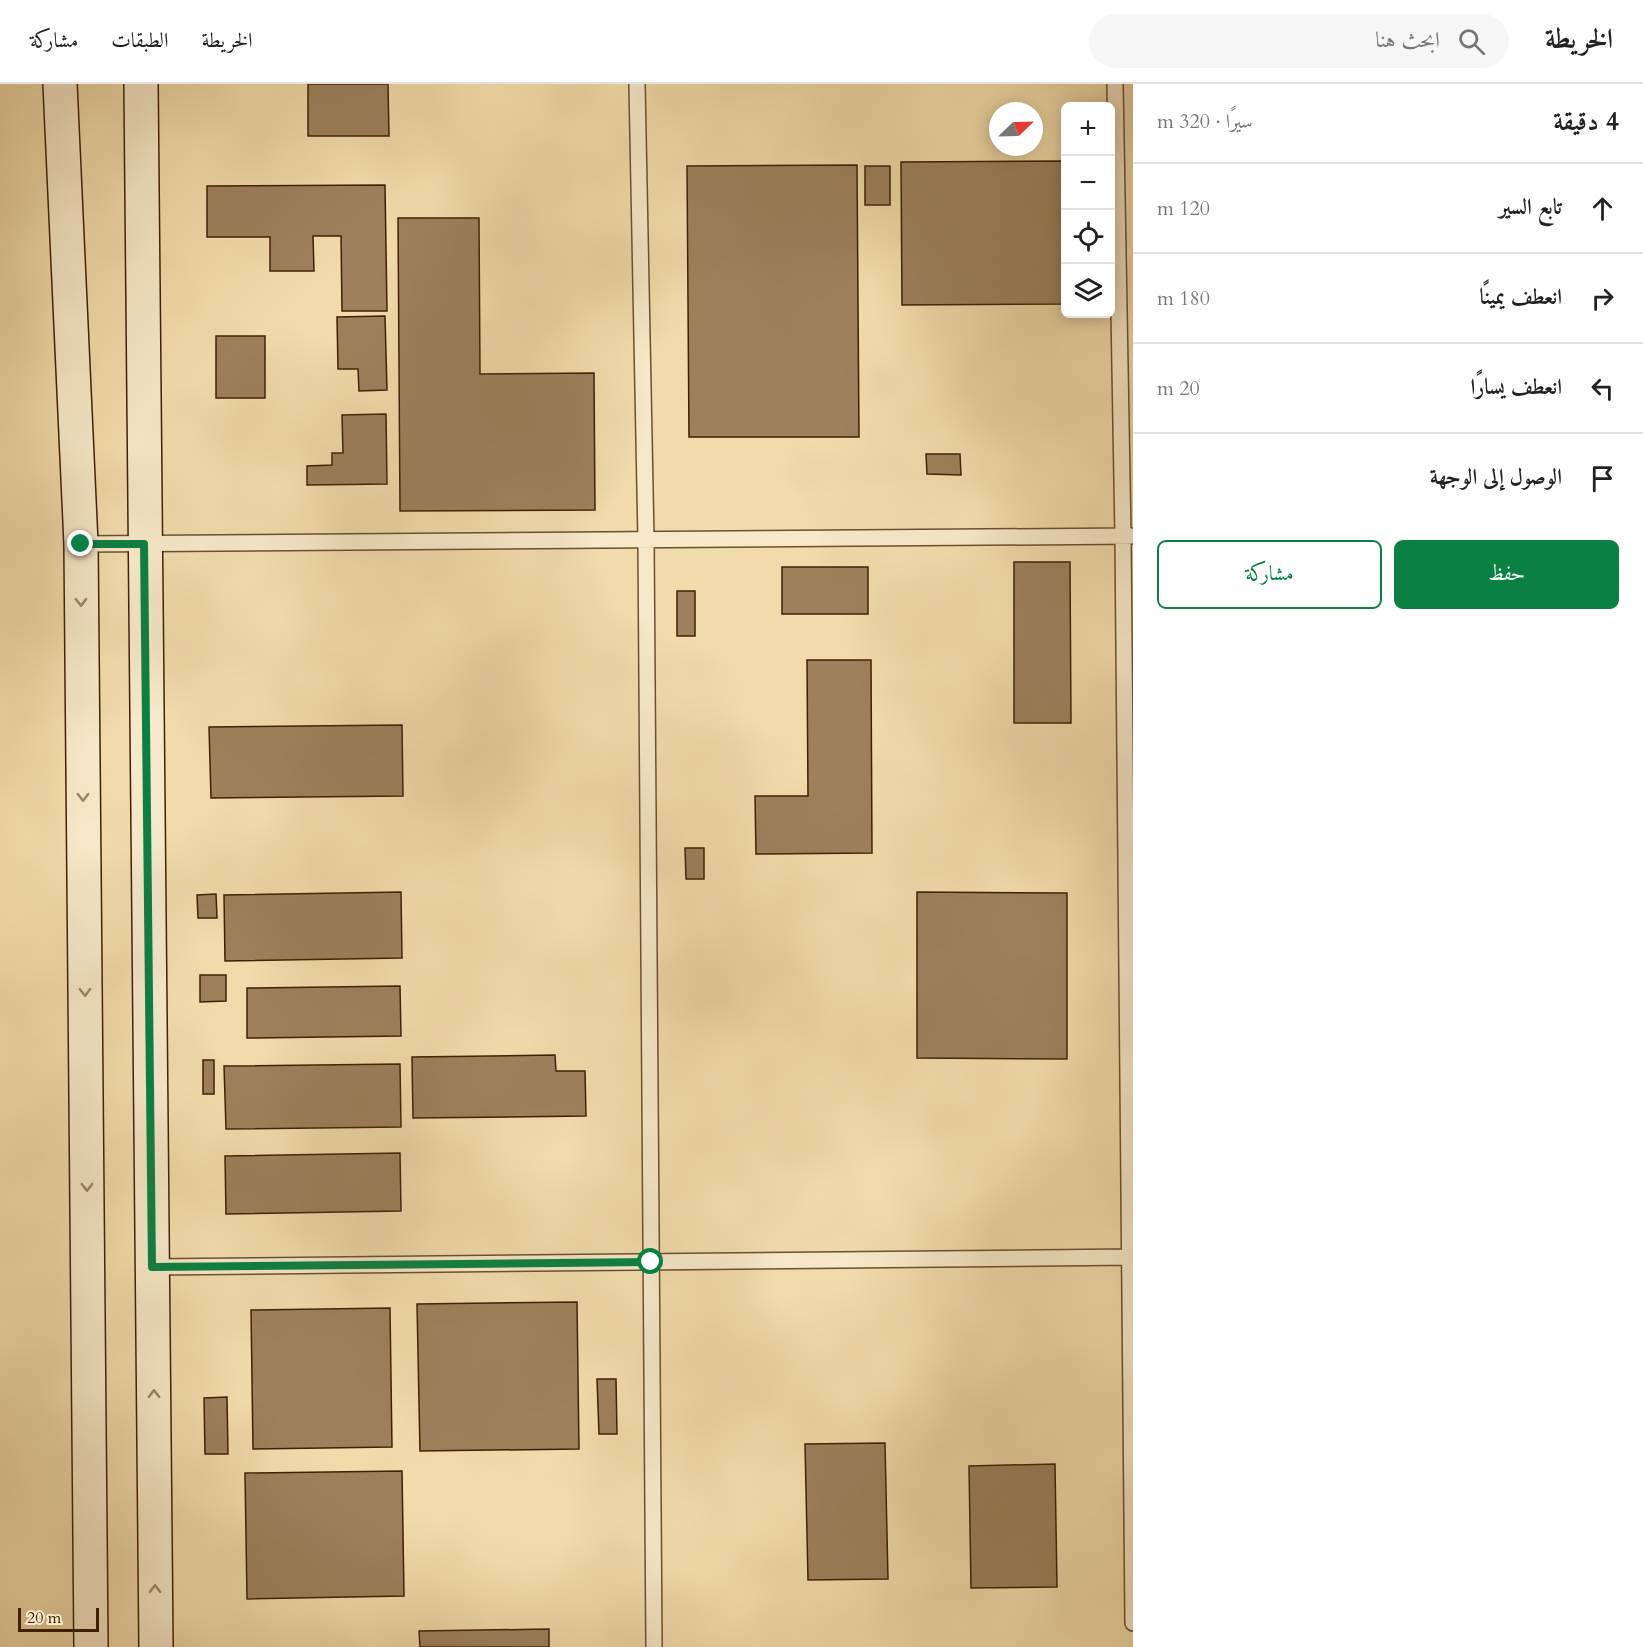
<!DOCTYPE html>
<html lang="ar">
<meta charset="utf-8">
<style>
:root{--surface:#fff;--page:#f6f6f6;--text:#222;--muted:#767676;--line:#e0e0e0;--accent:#0b8043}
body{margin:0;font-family:Cardo,Amiri,serif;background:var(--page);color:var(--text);direction:rtl}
.controls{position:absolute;right:18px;top:18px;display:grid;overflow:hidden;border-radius:9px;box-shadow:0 3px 15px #0003}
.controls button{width:54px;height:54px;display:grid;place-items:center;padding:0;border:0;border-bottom:2px solid var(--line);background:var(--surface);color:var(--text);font:30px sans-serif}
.compass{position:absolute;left:989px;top:18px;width:54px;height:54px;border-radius:50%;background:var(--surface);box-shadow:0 3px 15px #0003;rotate:67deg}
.scale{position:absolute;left:18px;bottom:15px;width:81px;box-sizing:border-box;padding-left:6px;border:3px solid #3f2007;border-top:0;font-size:16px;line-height:21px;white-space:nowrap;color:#3f2007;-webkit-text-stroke:4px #f6e8c8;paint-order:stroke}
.stop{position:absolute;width:18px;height:18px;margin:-14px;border:4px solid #0b8043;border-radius:50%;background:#fff}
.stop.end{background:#0b8043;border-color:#fff;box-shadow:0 2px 6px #0008}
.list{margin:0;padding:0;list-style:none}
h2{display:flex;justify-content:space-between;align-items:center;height:78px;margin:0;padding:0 24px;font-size:26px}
h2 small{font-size:20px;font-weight:400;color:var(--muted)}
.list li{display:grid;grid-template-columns:39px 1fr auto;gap:18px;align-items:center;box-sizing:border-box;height:90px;padding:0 24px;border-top:2px solid var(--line)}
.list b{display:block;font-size:22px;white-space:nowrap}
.list em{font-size:20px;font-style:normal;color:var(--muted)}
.actions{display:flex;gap:12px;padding:18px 24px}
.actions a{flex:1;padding:14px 0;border:2px solid var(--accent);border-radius:9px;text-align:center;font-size:21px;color:var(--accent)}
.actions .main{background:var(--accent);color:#fff}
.icon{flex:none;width:33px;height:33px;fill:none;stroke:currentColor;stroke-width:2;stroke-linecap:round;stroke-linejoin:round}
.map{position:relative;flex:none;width:1133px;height:1563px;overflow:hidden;direction:ltr}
header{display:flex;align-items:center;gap:36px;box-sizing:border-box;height:84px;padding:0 30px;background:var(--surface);border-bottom:2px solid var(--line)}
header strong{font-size:28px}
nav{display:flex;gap:33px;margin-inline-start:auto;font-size:21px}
.search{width:420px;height:54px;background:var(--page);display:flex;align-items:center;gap:15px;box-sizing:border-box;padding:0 21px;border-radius:33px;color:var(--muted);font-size:22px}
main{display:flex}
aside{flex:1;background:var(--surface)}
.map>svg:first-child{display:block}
.building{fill:#9c815c;stroke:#3f2007;stroke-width:1.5}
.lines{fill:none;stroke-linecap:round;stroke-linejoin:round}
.lane-casing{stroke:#6c4f30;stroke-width:18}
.secondary-casing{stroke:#3f2007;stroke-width:36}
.lane{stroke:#f6e8c8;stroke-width:15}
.secondary{stroke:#f6e8c8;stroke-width:33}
.oneway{stroke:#9a8468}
.route{stroke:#0b8043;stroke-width:8}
</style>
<header>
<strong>الخريطة</strong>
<div class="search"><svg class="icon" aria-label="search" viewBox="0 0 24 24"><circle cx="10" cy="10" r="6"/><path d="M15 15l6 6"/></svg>ابحث هنا</div>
<nav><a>الخريطة</a><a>الطبقات</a><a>مشاركة</a></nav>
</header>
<main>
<aside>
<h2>4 دقيقة<small>سيرًا · 320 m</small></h2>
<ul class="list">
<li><svg class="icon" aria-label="ahead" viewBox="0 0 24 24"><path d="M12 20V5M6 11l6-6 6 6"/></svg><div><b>تابع السير</b></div><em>120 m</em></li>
<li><svg class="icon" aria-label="right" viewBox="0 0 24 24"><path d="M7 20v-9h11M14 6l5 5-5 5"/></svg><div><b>انعطف يمينًا</b></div><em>180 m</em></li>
<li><svg class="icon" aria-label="left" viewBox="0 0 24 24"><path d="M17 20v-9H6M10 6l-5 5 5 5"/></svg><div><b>انعطف يسارًا</b></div><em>20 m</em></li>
<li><svg class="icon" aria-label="arrive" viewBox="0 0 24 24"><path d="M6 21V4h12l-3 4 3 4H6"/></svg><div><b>الوصول إلى الوجهة</b></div></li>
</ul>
<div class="actions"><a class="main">حفظ</a><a>مشاركة</a></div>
</aside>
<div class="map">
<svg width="1133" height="1563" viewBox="0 0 1133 1563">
<rect width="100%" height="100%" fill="#f1dbaa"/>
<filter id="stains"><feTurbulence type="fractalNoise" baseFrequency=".00333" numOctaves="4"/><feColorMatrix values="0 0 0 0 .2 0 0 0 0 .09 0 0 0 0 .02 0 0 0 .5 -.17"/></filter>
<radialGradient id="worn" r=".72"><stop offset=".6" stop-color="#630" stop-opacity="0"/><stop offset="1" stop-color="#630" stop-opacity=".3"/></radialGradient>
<path class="building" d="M308,0H388L389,52H308Z
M1063,77V220L902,221L901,78Z
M857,81L859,353H689L687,82Z
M865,82H890V121H865Z
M385,101L387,227H342L341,152H313L314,187H270V153H207V102Z
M398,134H479L480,290L594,289L595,426L400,427Z
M385,232L387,306L359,307L358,285H338L337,233Z
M216,252H265V314H216Z
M386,330L387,400L307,401V382L332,381V369H343L342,331Z
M926,370H960L961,391L927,390Z
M1014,478H1070L1071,639H1014Z
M782,483H868V530H782Z
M677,507H695V552H677Z
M807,576H871L872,769L756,770L755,712H808Z
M402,641L403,712L211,714L209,643Z
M685,764H704V795H686Z
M401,808L402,874L225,877L224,811Z
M917,808L1067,809V975L917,974Z
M216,810L217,834H198L197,811Z
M200,891H226V917L200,918Z
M400,902L401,952L247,954V904Z
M555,971L556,987H585L586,1032L413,1034L412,973Z
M203,976H214V1010H203Z
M400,980L401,1043L226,1045L224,982Z
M400,1069L401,1127L226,1130L225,1072Z
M577,1218L579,1365L420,1367L417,1220Z
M390,1224L392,1363L253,1365L251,1226Z
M597,1295H616L617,1350H599Z
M227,1313L228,1370H205L204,1314Z
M885,1359L888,1495L808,1496L805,1360Z
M1055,1380L1057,1503L971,1504L969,1382Z
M402,1387L404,1512L247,1515L245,1389Z
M549,1545V1563H420L419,1547Z"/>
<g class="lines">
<defs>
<path id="lane" d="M637,0L646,456L654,1563
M1115,0L1123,453L1133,1539
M81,460L1131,452
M152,1183L1133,1173"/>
<path id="secondary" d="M60,0L81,460L91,1563
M141,0L156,1563"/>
</defs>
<use href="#lane" class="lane-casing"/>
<use href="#secondary" class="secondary-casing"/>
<use href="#lane" class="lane"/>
<use href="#secondary" class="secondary"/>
</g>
<defs><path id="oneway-chevron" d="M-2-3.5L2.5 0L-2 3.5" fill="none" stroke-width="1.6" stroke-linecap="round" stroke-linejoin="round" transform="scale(1.5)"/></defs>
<g class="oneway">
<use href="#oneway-chevron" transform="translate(81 518) rotate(89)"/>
<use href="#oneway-chevron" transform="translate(83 713) rotate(89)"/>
<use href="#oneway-chevron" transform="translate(85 908) rotate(89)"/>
<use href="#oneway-chevron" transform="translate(87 1103) rotate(89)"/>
<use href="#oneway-chevron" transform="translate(154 1310) rotate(-91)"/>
<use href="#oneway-chevron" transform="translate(155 1505) rotate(-91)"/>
</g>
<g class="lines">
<path class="route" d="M81,460H144L152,1183L651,1178"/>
</g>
<rect width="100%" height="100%" filter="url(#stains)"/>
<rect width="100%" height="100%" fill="url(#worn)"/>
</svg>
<div class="controls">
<button>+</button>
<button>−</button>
<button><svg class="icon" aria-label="locate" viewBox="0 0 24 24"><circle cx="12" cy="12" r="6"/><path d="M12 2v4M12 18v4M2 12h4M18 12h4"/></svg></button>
<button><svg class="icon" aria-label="layers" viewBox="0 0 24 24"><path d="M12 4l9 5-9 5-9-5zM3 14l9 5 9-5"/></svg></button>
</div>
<svg class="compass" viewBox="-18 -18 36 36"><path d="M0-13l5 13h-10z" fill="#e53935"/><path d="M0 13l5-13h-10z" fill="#767676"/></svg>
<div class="scale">20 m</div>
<div class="stop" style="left:651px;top:1178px"></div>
<div class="stop end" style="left:81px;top:460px"></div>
</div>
</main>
